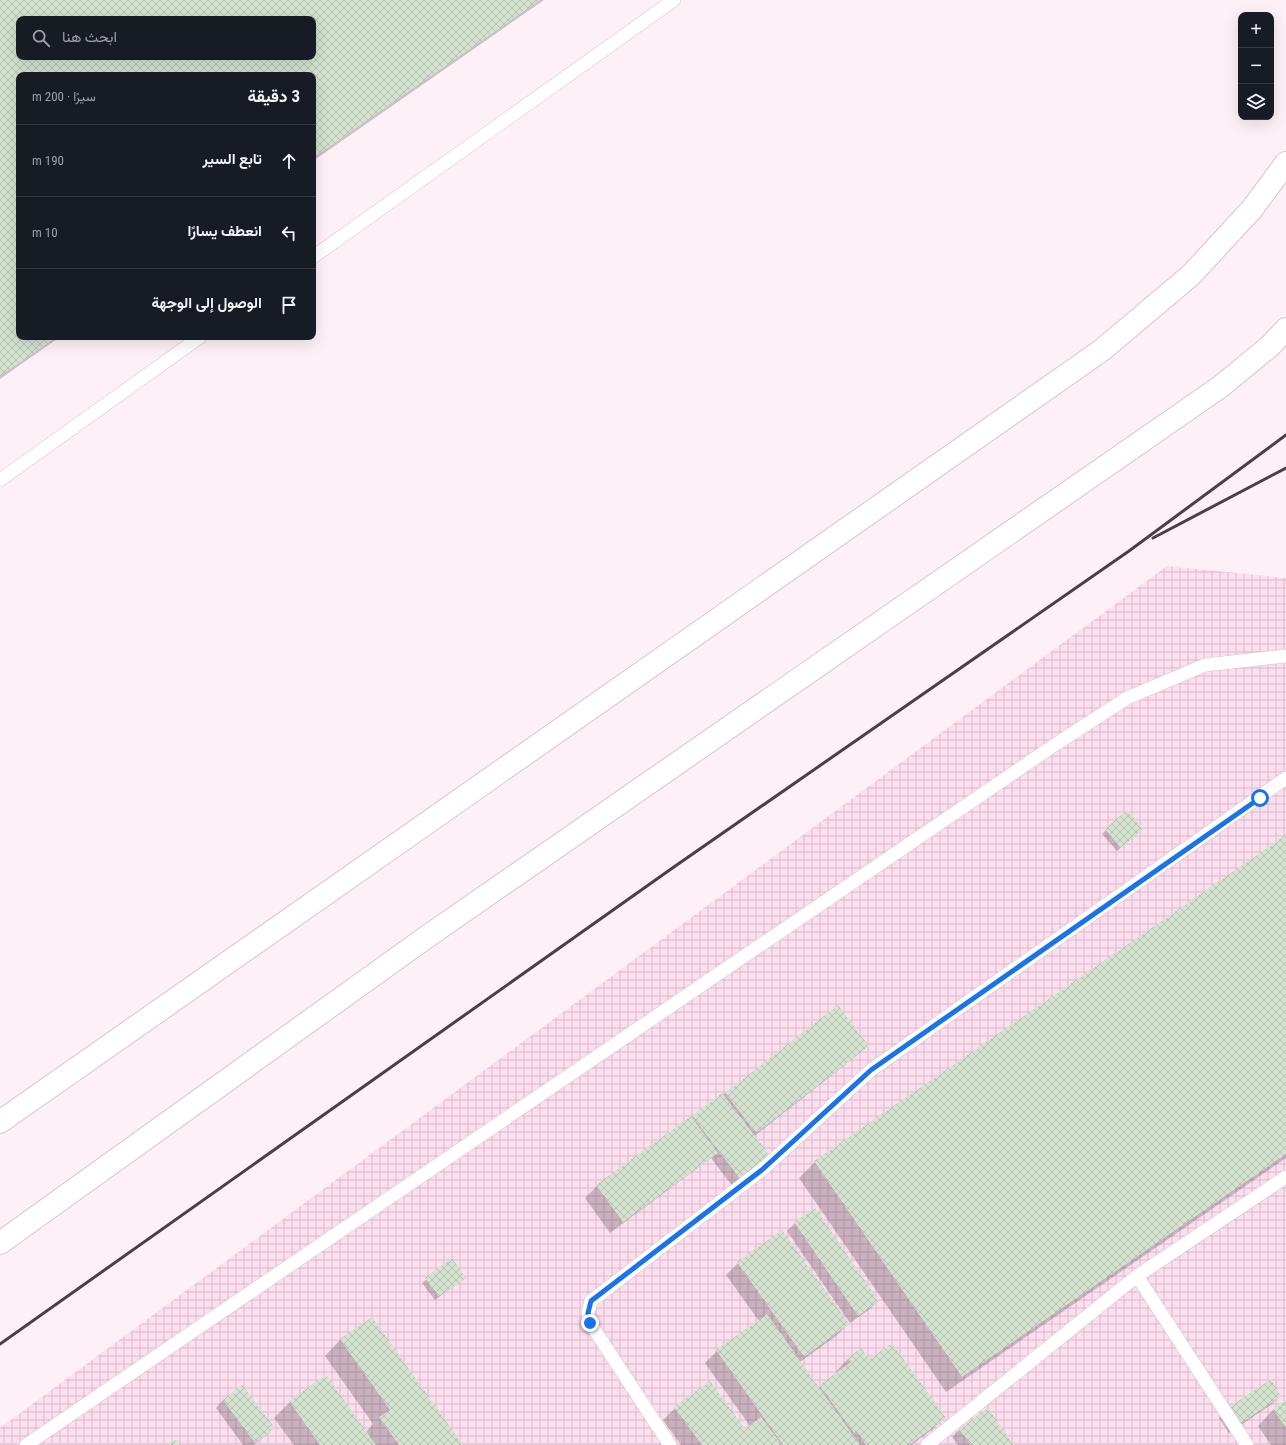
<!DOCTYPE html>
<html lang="ar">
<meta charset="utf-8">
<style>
:root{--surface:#171b24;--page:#20242c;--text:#f1f3f6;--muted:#9ea1a6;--line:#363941}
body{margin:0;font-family:"Roboto Condensed",Vazirmatn,sans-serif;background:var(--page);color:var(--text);direction:rtl}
.controls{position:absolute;right:12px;top:12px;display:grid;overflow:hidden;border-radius:8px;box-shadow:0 4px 16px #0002}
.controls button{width:36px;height:36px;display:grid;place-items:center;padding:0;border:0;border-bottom:1px solid var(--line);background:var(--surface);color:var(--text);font:20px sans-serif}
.stop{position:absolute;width:12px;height:12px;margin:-9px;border:3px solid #1a73e8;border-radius:50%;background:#fff}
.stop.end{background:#1a73e8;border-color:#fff;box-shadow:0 1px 4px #0008}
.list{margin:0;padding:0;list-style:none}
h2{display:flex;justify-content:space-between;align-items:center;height:52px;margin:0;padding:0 16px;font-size:17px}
h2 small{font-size:13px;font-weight:400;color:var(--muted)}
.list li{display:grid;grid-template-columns:26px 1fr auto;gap:12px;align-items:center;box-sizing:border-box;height:72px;padding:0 16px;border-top:1px solid var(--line)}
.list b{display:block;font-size:15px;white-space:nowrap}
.list em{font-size:13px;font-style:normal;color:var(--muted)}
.icon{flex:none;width:22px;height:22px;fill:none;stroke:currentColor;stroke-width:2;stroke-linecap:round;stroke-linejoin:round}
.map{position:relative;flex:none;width:1286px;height:1445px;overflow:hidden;direction:ltr}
.search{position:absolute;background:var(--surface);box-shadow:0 4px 16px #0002;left:16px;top:16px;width:300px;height:44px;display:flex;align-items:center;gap:10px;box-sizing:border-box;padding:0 14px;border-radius:8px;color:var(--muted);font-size:15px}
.panel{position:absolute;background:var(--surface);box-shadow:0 4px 16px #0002;left:16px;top:72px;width:300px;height:268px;border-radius:8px;direction:rtl}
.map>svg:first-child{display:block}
.industrial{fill:url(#industrial-grid)}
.shadow{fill:#0003;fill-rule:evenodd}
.building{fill:url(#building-cross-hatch);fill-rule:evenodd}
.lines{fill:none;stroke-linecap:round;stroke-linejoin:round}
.service-casing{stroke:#d9c3cf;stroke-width:14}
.minor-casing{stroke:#d9c3cf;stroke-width:24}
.service{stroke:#fff;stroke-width:13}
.minor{stroke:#fff;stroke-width:22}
.rail{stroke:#493f45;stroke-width:3}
.route{stroke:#1a73e8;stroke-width:5}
</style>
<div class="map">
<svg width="1286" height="1445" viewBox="0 0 1286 1445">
<defs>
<pattern id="industrial-grid" width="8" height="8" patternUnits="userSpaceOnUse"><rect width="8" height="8" fill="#fddeef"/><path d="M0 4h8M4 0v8" fill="none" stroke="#d8bdcc"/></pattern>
<pattern id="building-cross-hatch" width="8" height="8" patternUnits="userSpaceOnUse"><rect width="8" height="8" fill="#d3e3d0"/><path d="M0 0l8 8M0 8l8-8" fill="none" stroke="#b4c1b1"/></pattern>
</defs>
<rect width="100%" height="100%" fill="#fef0f7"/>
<path class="industrial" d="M1167,566L1286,578V1445H0V1428Z"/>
<path class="shadow" d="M0,0H544L313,161V75H19V337H60L0,379ZM19,19H313V57H19Z
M1106,830L1138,833L1117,851L1102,834Z
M1286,837V1158L946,1392L799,1178L815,1162Z
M867,1045L855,1057L753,1137L769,1157L733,1187L711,1158L610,1233L585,1198L597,1186L726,1093Z
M795,1223L878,1301L870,1309L850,1323L787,1231Z
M452,1260L461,1281L435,1300L422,1283Z
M738,1263L848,1324L836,1336L800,1362L818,1388L838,1373L836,1371L848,1359L861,1350L869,1360L944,1418L932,1430L911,1445H681L663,1420L675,1408L744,1430L750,1426L705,1363L717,1351L759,1321L726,1275Z
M372,1318L461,1445H294L274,1418L290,1402L366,1432L373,1424L325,1356L340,1340Z
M1280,1396L1272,1404L1229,1433L1219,1418L1227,1410Z
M223,1400L274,1428L254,1445H243L216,1408Z
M1286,1401V1445H1271L1258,1426L1273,1410Z
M960,1429L1010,1445H958L952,1437Z"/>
<path class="building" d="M0,0H540L313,158V75H19V337H57L0,376ZM19,19H313V57H19Z
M1127,810L1143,829L1121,848L1105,829Z
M1286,835V1154L962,1377L814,1161Z
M838,1005L869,1046L756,1133L725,1093Z
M722,1093L771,1157L741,1180L692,1116Z
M691,1116L718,1153L623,1222L596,1185Z
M815,1208L879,1301L858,1316L794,1222Z
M782,1230L849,1324L804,1357L737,1262Z
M452,1258L466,1278L439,1297L425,1278Z
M767,1314L860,1445H783L716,1350Z
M372,1317L463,1445H399L379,1417L390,1410L340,1339Z
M892,1343L946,1418L909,1445H866L857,1431L854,1433L819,1385L851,1362L848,1358L861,1348L869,1359Z
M326,1375L376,1445H320L289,1401Z
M1271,1379L1281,1396L1237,1426L1226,1409Z
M710,1381L745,1429L761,1417L782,1445H702L674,1407Z
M242,1385L275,1428L255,1443L223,1400Z
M1286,1400V1428L1273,1409Z
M988,1408L1013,1444L1011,1445H971L959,1429Z
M176,1440L180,1445H168Z"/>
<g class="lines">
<defs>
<path id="service" d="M313,257L674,0
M0,480L200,337
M1137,1276L1247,1445
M26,1445L1056,744L1127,698L1205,665L1286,656
M670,1445L590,1323L588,1313L591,1301L763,1169L871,1070L1286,778
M927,1445L1137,1276L1286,1177"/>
<path id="minor" d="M0,1122L1102,350L1191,275L1252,209L1286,163
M0,1243L428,936L1220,387L1270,346L1286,329"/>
</defs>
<use href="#service" class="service-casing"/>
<use href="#minor" class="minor-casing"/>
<use href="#service" class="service"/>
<use href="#minor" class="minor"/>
<path class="rail" d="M1153,538L1286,468
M0,1344L671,869L1129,551L1286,435"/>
</g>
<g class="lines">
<path class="route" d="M590,1323L588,1313L591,1301L763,1169L871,1070L1260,798"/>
</g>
</svg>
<div class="controls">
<button>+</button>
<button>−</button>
<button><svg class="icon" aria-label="layers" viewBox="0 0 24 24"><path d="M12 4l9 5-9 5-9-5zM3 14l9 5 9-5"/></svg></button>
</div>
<div class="stop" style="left:1260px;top:798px"></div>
<div class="stop end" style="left:590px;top:1323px"></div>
<div class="search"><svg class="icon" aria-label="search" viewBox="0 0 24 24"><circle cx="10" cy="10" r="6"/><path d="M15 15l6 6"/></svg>ابحث هنا</div>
<section class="panel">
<h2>3 دقيقة<small>سيرًا · 200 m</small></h2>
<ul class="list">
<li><svg class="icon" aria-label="ahead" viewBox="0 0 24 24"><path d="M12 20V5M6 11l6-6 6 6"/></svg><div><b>تابع السير</b></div><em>190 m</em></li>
<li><svg class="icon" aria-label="left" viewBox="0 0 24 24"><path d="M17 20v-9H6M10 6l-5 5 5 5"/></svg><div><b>انعطف يسارًا</b></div><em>10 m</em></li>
<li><svg class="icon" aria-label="arrive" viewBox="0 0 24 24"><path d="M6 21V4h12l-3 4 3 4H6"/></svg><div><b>الوصول إلى الوجهة</b></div></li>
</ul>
</section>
</div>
